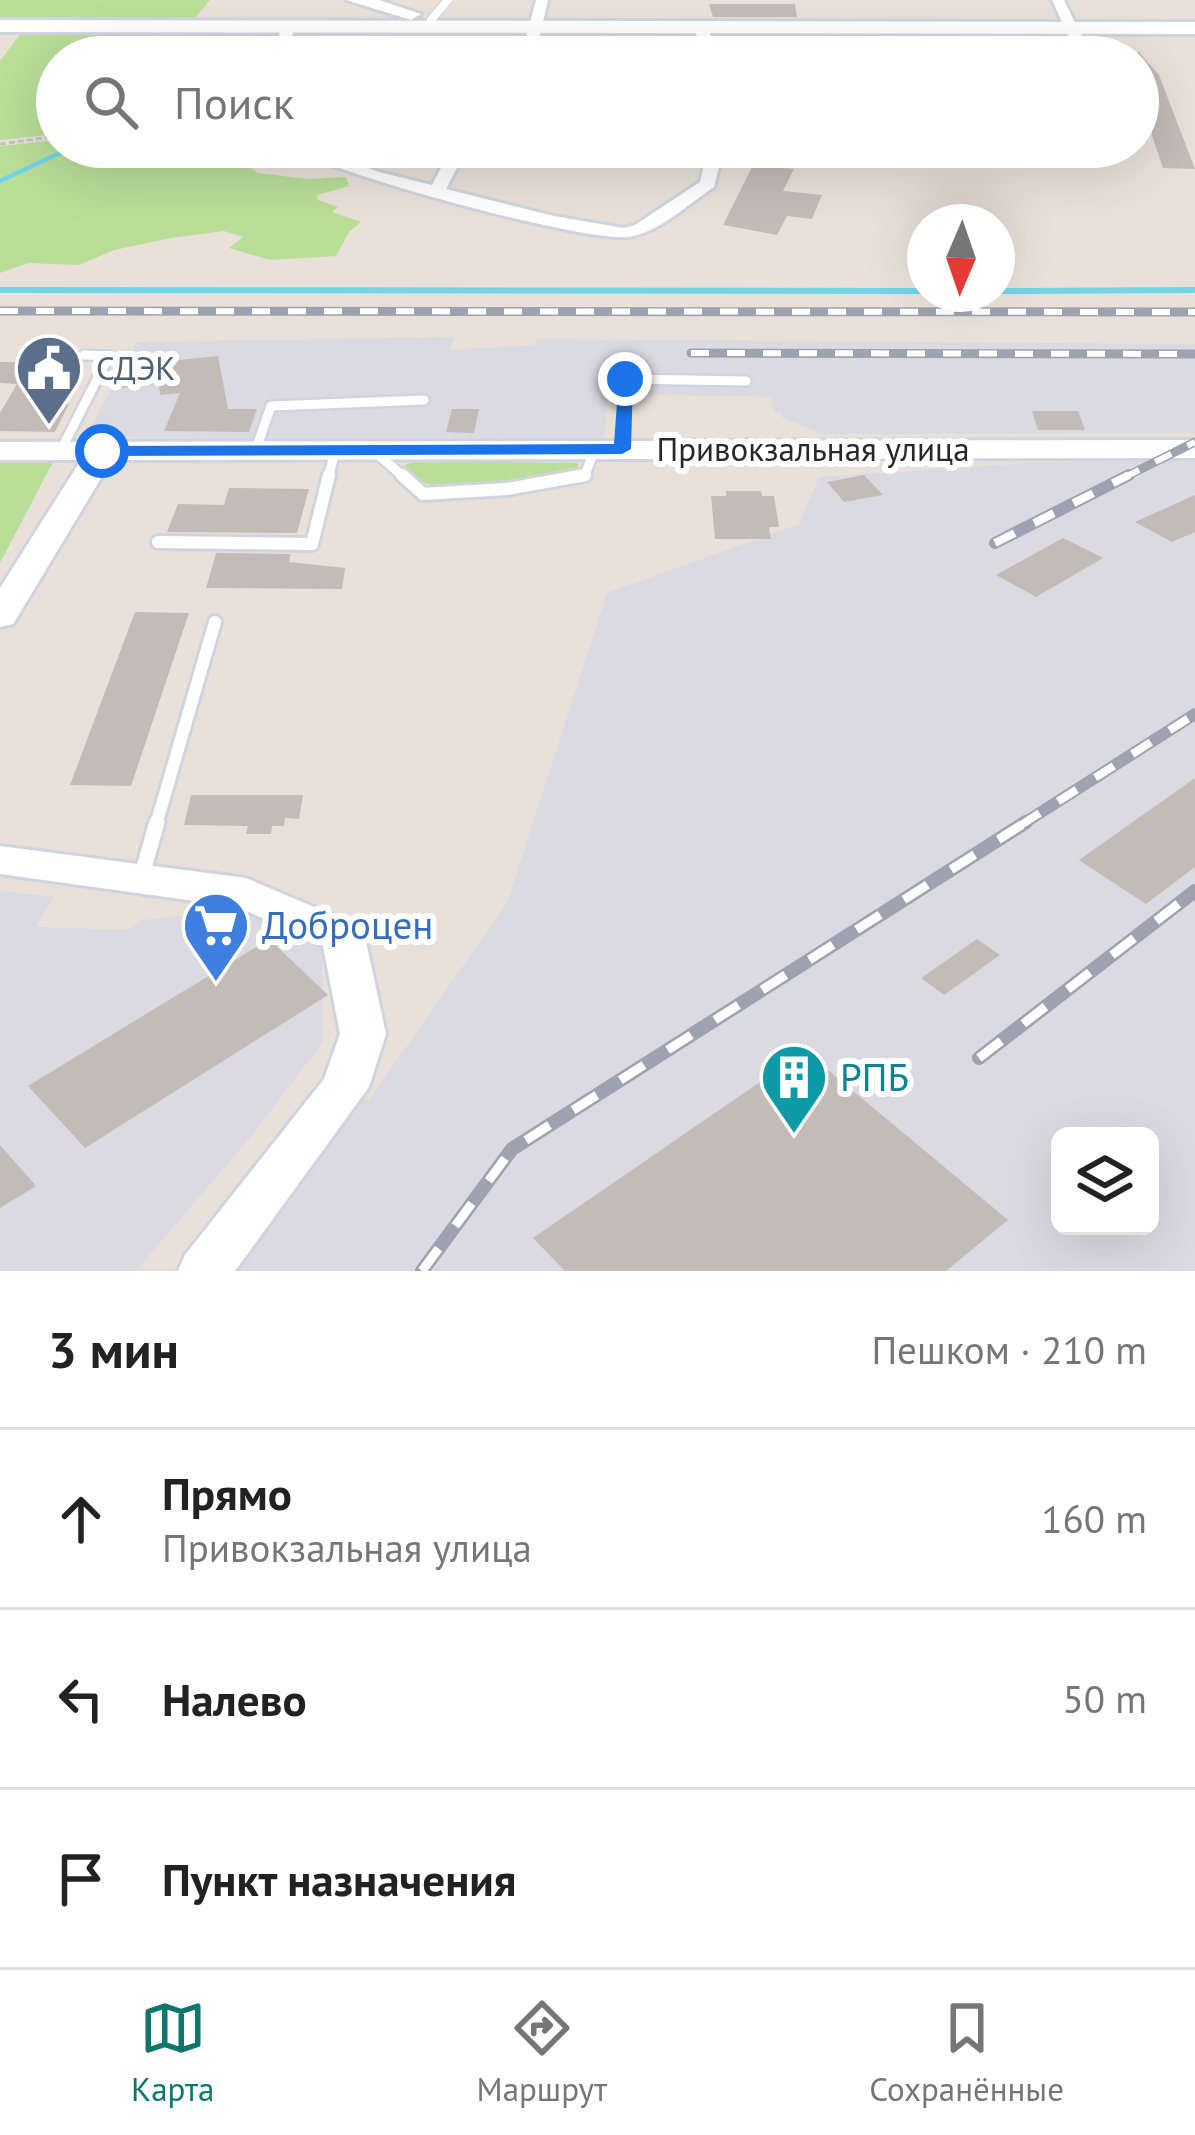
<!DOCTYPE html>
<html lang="ru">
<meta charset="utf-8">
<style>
:root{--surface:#fff;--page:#f6f6f6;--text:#222;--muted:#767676;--line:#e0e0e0;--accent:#0f766e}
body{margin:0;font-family:"PT Sans",sans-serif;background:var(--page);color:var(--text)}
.controls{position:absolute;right:36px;bottom:36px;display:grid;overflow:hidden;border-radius:18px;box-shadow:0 12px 48px #0002}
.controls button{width:108px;height:108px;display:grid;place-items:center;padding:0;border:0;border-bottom:3px solid var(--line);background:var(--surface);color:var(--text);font:60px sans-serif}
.compass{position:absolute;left:907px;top:204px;width:108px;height:108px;border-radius:50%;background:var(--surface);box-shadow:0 12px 48px #0002;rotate:182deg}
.stop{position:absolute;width:36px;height:36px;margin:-27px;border:9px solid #1a73e8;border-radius:50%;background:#fff}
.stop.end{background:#1a73e8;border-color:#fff;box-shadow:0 3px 12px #0008}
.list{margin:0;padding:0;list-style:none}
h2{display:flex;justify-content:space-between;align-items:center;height:156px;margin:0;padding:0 48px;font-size:51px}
h2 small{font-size:39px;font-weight:400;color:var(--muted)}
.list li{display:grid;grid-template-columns:78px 1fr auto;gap:36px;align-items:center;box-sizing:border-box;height:180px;padding:0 48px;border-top:3px solid var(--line)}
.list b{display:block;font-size:45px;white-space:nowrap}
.list p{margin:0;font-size:39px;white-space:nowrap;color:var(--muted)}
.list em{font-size:39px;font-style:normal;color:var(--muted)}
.icon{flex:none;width:66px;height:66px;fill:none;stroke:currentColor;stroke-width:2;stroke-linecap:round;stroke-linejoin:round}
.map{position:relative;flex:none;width:1195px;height:1271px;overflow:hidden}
.search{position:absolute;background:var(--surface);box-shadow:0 12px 48px #0002;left:36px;right:36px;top:36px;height:132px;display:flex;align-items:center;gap:30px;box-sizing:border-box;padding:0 42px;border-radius:66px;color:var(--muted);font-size:45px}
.sheet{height:696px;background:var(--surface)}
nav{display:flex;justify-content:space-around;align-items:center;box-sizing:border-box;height:168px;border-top:3px solid var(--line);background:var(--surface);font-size:33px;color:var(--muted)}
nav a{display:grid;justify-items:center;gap:6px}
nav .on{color:var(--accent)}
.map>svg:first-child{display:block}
.industrial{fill:#dbdae2;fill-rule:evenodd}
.green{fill:#b8de98}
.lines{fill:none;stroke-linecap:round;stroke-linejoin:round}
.stream-far1{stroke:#71d5e7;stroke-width:4.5}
.stream{stroke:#71d5e7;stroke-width:6}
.building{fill:#c2bbb6}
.lane-far3-casing{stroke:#cfd4e0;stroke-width:10}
.lane-far2-casing{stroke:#cfd4e0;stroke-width:14}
.lane-far1-casing{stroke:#cfd4e0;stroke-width:18}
.lane-casing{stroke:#cfd4e0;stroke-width:21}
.street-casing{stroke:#cfd4e0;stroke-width:6}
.secondary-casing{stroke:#cfd4e0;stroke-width:6}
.path{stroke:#c3c3c3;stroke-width:3;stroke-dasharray:6 3;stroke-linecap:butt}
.lane-far3{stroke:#fff;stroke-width:8}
.lane-far2{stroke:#fff;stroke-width:9}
.lane-far1{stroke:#fff;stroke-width:12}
.lane{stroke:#fff;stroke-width:15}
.street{fill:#fff;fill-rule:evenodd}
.secondary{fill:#fff;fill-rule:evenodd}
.rail-far2-casing{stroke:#9da2b1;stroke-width:9}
.rail-far1-casing{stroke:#9da2b1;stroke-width:12}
.rail-casing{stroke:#9da2b1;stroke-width:14}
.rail-far2{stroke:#fff;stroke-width:6;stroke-dasharray:18;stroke-linecap:butt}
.rail-far1{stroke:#fff;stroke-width:8;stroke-dasharray:22;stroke-linecap:butt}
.rail{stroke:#fff;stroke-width:9;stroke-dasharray:28;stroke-linecap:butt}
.route{fill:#1a73e8}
.labels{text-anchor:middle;stroke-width:12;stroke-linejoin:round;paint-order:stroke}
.service-label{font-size:33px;fill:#4e5e75;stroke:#fff;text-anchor:start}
.street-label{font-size:33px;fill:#272727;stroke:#fff}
.near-shop-label{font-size:39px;fill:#366cbe;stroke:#fff;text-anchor:start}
.near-culture-label{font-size:39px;fill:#0d838f;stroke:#fff;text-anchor:start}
</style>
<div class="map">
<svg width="1195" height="1271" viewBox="0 0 1195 1271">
<rect width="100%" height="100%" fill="#e9e1d9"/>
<path class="industrial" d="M454,337L450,350L533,345L538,339L1195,344V433L824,434L782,418L781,412H774L771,397L613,394L607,399L604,438H85L136,342Z
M1195,460V1271H215L353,1091L369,1100L507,903L607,593L799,524L819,477L1028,463ZM1060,1136H1150V1226H1060Z
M0,891L54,897L35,927L128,930L141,920L256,909L322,949L323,1042L254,1133L136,1271H0Z"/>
<path class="green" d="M0,0H210L192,21L0,23Z
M24,29L278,30L267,57H57V134L0,140V61Z
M57,140V147H149L133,149L122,159L168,157L245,164L258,173L307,179L346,177L349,186L317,195L318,200L338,207L332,212L361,222L349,232L336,256L270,260L229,248L243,237L224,231L171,238L114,250L79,265L28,263L0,273V146Z
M54,460L0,563V461Z
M415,461L578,463V472C534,484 452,500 411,477L405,465Z"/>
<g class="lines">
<path class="stream-far1" d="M259,57L276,24
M0,181L73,147"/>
<path class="stream" d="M0,290L925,291
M997,291L1195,290"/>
</g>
<path class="building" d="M709,4H795L797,17H713Z
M562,37L622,38L623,52H561Z
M719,38H800L802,51L723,53Z
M1138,51L1159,75L1195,169L1163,168L1138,94Z
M753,165L794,169L783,191L822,195L812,219L787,216L777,235L723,225Z
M218,356L228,409H257L249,432L164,431L180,393L160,395L159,384L122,388L121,366Z
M0,362L65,363L43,403L69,404L55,432L0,431V413L17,384L0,383Z
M452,409H479L474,433L446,432Z
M1032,411H1078L1085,430H1038Z
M864,475L883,495L844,502L827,482Z
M229,488L309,489L297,533L167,532L178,504L224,505Z
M726,491H761L762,496H774L779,527H769L771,539H715L711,496H726Z
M1195,495V532L1172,542L1135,522Z
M1063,538L1103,558L1036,597L996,575Z
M216,553L291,554L289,562L345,568L342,589L206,588Z
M135,612L189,613L131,786L70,785Z
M1195,778V867L1146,904L1079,860Z
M191,795H303L299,819L285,818L284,826H272L271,834H246L248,826L184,825Z
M269,939L328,995L85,1148L28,1086Z
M977,939L1000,955L944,995L921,978Z
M805,1051L1008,1220L946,1271H565L533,1238Z
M0,1145L36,1186L0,1208Z"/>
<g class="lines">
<defs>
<path id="lane-far3" d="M431,20L448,0
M920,147L991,149
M1033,150L1120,147"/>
<path id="lane-far2" d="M623,449L625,379L746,381
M60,452L109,356L84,355
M255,452L271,406L424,400
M375,452L405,478
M328,478L335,452
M576,478L584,477L595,449"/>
<path id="lane-far1" d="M402,475L423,494L507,489L585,475
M158,542L312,544L329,475
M156,825L215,622"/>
<path id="lane" d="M141,878L157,822"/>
<path id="street" d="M536,0H548L535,57H521Z
M1052,0H1064L1092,57H1078Z
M702,22L709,26L714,57H700L695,26Z
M283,24L295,27L285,57H271Z
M292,147H314L379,172L432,185L452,147H468L446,189L554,216L624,228L635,225L700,182L708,147H724L714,187C688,204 658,234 627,237C583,242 328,173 292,147Z"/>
<path id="secondary" d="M346,0H379L421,14L411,20Z
M0,20L1195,22V34L0,32Z
M1195,440V458L112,460L18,616L13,624L0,627V588L81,460H0V442Z
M0,846L246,878L359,926L365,937L386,1034L369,1087L235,1271H178L185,1255L324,1079L340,1034L323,946L238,907L0,874Z"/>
</defs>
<use href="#lane-far3" class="lane-far3-casing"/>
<use href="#lane-far2" class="lane-far2-casing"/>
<use href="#lane-far1" class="lane-far1-casing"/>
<use href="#lane" class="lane-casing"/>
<use href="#street" class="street-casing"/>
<use href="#secondary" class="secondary-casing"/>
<path class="path" d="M0,144L57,136"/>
<use href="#lane-far3" class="lane-far3"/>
<use href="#lane-far2" class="lane-far2"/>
<use href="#lane-far1" class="lane-far1"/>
<use href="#lane" class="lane"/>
<use href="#street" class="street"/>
<use href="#secondary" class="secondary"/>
<defs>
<path id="rail-far2" d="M0,311L1195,312
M691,353L1195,354
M1123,478L1195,442"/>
<path id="rail-far1" d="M995,543L1129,475
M1021,825L1195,714"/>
<path id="rail" d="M979,1058L1195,891
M422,1271L512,1149L1026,822"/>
</defs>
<use href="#rail-far2" class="rail-far2-casing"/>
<use href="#rail-far1" class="rail-far1-casing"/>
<use href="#rail" class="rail-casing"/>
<use href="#rail-far2" class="rail-far2"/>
<use href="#rail-far1" class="rail-far1"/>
<use href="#rail" class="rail"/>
</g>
<path class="route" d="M619,375L633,379L631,449L622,454L102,456L94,451L102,446L614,444Z"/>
<defs>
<symbol id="civic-pin" viewBox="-11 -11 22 30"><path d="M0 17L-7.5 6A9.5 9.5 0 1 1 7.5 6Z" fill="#5c6f8a" stroke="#fff"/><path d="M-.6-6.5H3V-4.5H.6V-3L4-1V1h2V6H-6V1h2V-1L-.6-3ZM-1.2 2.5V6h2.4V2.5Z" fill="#fff"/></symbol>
<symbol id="supermarket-pin" viewBox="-11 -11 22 30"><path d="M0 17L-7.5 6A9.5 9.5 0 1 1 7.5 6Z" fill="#3f7fe0" stroke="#fff"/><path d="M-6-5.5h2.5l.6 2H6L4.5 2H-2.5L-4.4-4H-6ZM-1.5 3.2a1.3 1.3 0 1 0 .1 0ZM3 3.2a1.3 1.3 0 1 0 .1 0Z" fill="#fff"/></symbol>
<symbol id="building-pin" viewBox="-11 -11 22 30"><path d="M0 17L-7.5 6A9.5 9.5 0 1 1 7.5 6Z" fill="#0f9aa8" stroke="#fff"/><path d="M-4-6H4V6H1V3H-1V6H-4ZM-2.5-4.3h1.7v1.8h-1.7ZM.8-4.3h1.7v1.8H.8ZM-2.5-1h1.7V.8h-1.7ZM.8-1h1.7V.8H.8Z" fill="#fff"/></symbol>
</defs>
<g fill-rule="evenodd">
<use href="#civic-pin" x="11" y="330" width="76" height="104"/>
<use href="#supermarket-pin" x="178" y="887" width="76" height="104"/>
<use href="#building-pin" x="756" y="1039" width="76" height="104"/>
</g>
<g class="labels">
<g class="service-label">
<text x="96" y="380">СДЭК</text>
</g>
<g class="street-label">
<text x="813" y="461">Привокзальная улица</text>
</g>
<g class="near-shop-label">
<text x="262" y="939">Доброцен</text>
</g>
<g class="near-culture-label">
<text x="840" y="1091">РПБ</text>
</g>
</g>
</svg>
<div class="controls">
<button><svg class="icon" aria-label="layers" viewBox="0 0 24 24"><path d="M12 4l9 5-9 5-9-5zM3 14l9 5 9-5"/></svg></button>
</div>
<svg class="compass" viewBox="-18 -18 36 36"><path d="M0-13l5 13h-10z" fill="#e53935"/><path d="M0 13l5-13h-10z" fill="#767676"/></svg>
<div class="stop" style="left:102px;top:451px"></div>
<div class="stop end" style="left:625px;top:379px"></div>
<div class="search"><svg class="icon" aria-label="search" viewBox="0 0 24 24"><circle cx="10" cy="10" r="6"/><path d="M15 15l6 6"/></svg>Поиск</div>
</div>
<section class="sheet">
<h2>3 мин<small>Пешком · 210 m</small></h2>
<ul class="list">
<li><svg class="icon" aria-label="ahead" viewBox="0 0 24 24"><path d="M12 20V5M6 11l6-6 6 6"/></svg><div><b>Прямо</b><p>Привокзальная улица</p></div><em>160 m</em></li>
<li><svg class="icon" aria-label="left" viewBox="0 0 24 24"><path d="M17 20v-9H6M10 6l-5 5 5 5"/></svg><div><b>Налево</b></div><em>50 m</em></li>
<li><svg class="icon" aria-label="arrive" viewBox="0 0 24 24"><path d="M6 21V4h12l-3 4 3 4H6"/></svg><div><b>Пункт назначения</b></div></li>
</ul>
</section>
<nav>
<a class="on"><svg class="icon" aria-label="map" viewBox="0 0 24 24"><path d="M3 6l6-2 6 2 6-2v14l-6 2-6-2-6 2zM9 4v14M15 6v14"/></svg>Карта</a>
<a><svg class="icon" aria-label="directions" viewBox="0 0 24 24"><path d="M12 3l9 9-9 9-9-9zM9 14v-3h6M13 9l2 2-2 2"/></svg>Маршрут</a>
<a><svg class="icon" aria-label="saved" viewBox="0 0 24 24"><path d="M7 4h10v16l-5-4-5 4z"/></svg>Сохранённые</a>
</nav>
